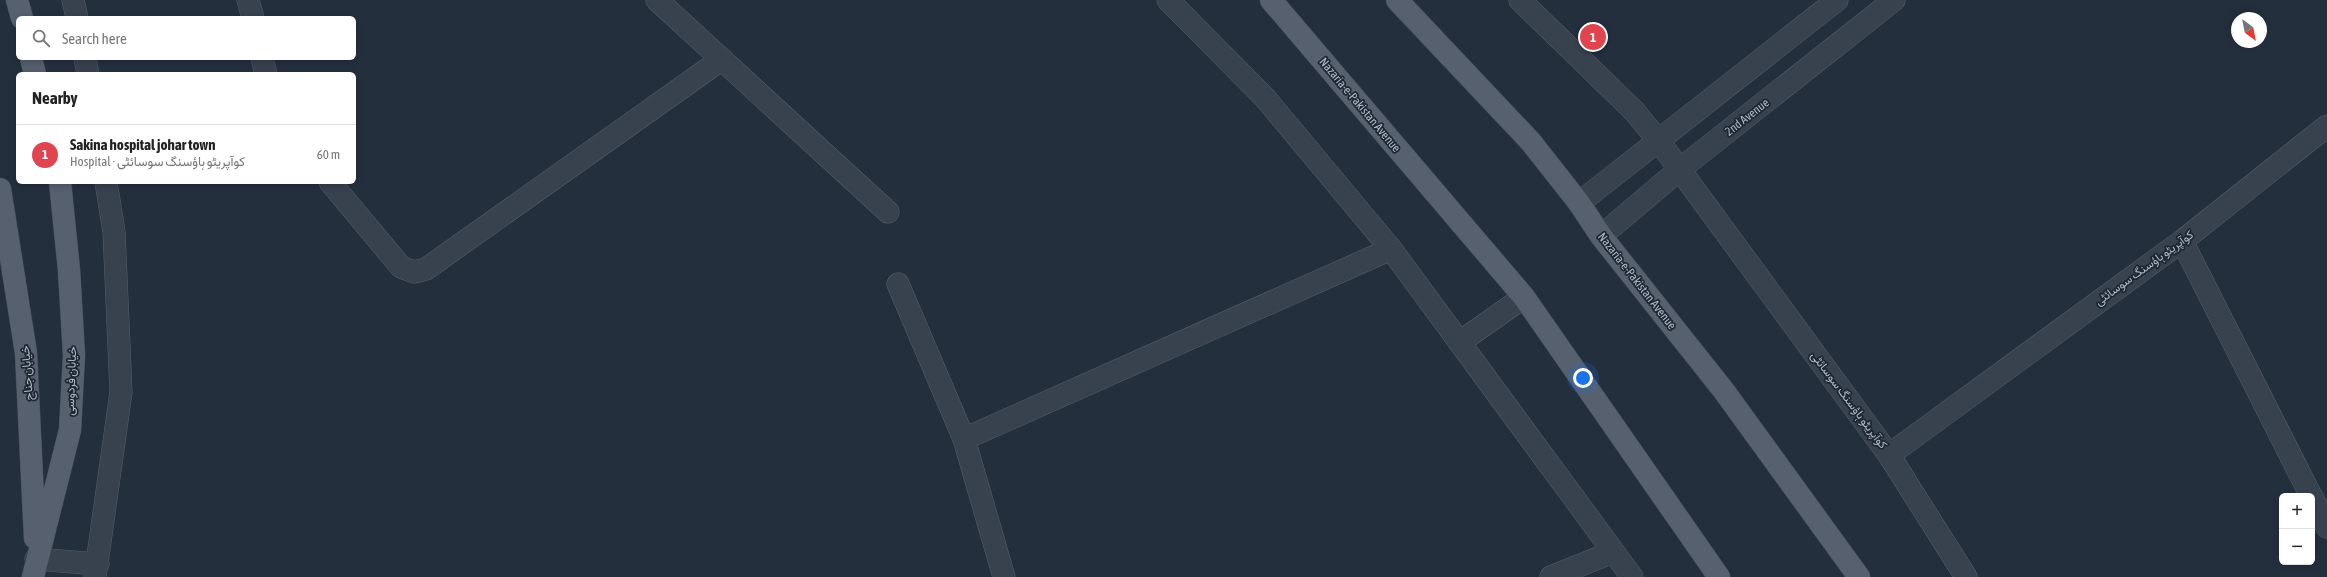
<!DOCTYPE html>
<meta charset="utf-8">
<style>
:root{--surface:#fff;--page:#f2f2f2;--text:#222;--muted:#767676;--line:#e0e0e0;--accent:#0b8043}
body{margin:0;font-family:"Asap Condensed",Vazirmatn,sans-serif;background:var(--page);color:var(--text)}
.controls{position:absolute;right:12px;bottom:12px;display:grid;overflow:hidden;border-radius:6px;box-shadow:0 2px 6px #0003}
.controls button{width:36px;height:36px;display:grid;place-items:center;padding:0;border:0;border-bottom:1px solid var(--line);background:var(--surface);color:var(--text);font:20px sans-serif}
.compass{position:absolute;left:2231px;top:12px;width:36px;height:36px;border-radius:50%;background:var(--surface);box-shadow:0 2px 6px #0003;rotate:148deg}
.you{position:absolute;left:1583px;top:378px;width:14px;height:14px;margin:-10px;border:3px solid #fff;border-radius:50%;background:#1a73e8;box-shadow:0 0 0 6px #1a73e833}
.badge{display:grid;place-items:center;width:26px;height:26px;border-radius:50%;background:var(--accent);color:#fff;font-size:13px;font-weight:700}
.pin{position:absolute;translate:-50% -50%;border:2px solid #fff;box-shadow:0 1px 4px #0006}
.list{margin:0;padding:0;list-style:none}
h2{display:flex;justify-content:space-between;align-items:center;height:52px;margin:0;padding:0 16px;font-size:17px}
h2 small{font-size:13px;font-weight:400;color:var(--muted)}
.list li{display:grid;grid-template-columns:26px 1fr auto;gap:12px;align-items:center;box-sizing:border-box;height:60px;padding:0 16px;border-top:1px solid var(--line)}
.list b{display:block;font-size:15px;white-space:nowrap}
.list p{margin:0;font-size:13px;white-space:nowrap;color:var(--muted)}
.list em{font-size:13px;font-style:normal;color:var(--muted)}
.icon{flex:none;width:22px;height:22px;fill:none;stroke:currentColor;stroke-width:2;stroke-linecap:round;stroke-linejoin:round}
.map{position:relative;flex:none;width:2327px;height:577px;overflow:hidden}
.search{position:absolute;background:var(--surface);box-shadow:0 2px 6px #0003;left:16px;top:16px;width:340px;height:44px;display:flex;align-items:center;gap:10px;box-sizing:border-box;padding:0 14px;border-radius:6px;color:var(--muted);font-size:15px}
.panel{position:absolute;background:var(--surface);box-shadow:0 2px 6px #0003;left:16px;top:72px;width:340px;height:112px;border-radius:6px}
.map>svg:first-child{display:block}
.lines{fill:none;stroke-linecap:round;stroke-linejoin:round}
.minor-casing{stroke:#565f6c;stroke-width:23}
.tertiary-casing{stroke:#565f6c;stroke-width:23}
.primary-casing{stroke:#414a57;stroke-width:23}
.minor{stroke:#38414e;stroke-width:22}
.tertiary{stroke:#38414e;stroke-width:22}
.primary{stroke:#56606e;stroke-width:22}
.labels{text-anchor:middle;stroke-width:3.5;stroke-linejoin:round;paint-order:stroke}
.street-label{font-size:12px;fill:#b4bcc9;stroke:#1d2633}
</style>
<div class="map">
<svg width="2327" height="577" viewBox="0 0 2327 577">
<rect width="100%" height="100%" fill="#242f3e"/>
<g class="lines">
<defs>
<path id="minor" d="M73,0L77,18
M248,0L253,18
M657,0L888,212
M1168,0L1266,99L1391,249L1632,577
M1520,0L1634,111L1658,140L1889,455L1966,577
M85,58L88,74
M262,58L266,74
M330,182L401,267L414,272L426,269L722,59
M2182,241L2311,496
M898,284L964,439L1004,577
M1460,342L1524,297
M964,439L1391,249
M1889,455L2182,241L2327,126
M2312,497L2327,527
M36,559L98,564
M95,577L121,392L114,232L106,182
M1551,577L1613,552"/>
<path id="tertiary" d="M1579,203L1837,0
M1601,236L1679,170L1894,0"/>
<path id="primary" d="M17,0L22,18
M1271,0L1524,297L1719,577
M1397,0L1531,142L1579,203L1601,236L1724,391L1859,577
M31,58L35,74
M0,189L26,353L35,538
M33,577L70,430L74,355L69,270L60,182"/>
</defs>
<use href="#minor" class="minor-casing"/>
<use href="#tertiary" class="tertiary-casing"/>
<use href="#primary" class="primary-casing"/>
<use href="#minor" class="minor"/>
<use href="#tertiary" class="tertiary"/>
<use href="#primary" class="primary"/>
</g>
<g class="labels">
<g class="street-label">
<text transform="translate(1360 105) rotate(50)" y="4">Nazaria-e-Pakistan Avenue</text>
<text transform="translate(1747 117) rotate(-38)" y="4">2nd Avenue</text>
<text transform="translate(2144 268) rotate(-36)" y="4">کوآپریٹو ہاؤسنگ سوسائٹی</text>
<text transform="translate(1637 281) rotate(52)" y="4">Nazaria-e-Pakistan Avenue</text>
<text transform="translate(27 373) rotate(-94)" y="4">خیابان جناح</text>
<text transform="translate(71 381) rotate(-88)" y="4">خیابان فردوسی</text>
<text transform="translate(1849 400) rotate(53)" y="4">کوآپریٹو ہاؤسنگ سوسائٹی</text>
</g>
</g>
</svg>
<div class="controls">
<button>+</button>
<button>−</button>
</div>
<svg class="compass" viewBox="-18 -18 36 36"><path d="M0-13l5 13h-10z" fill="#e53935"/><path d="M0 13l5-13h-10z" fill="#767676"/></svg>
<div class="you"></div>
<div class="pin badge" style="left:1593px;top:37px;background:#e0444e">1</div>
<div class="search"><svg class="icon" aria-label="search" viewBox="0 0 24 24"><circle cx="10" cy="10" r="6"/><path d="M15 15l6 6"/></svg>Search here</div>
<section class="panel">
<h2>Nearby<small></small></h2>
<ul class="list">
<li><span class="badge" style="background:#e0444e">1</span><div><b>Sakina hospital johar town</b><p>Hospital · کوآپریٹو ہاؤسنگ سوسائٹی</p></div><em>60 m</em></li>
</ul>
</section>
</div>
